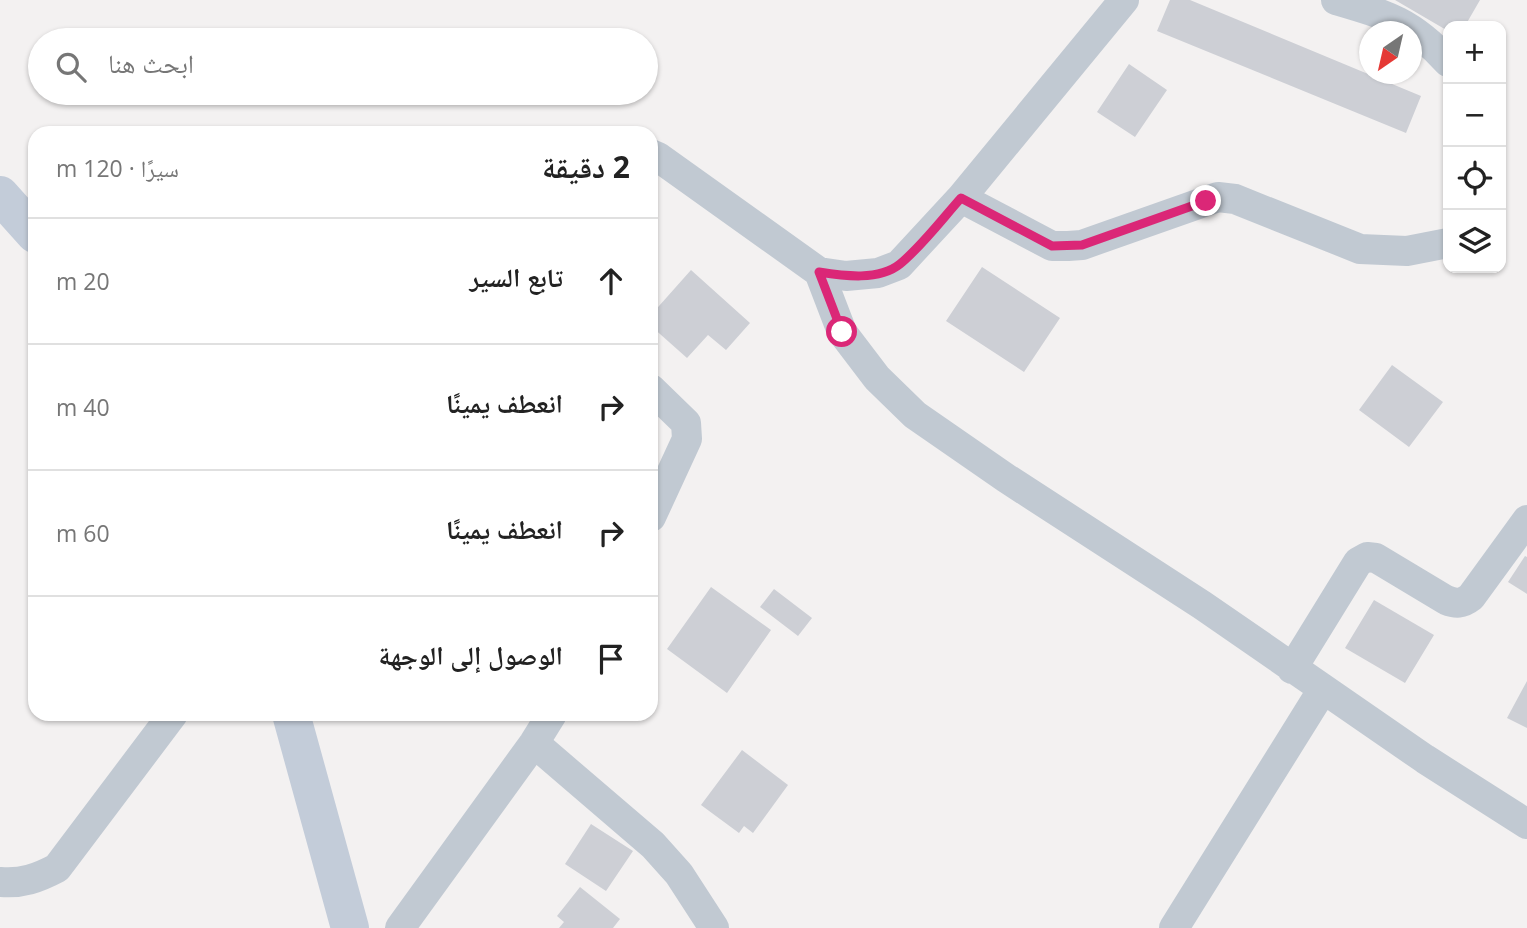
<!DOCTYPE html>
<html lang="ar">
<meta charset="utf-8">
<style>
:root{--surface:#fff;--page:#f6f6f6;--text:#222;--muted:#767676;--line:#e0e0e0}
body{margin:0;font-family:"Open Sans","Noto Naskh Arabic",sans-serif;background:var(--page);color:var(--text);direction:rtl}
.controls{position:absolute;right:21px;top:21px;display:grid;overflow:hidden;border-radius:14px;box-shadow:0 2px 5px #0004}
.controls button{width:63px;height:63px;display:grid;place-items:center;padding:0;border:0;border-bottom:2px solid var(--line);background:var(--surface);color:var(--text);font:35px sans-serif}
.compass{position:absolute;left:1359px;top:21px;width:63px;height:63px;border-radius:50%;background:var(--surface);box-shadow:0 2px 5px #0004;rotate:214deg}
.stop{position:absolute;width:21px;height:21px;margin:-16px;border:5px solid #db2777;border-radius:50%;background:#fff}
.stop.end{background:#db2777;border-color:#fff;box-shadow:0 2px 7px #0008}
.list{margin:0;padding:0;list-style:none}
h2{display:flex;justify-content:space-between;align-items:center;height:91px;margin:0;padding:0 28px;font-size:30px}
h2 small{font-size:23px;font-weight:400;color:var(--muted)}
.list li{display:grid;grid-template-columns:46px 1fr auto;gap:21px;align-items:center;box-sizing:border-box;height:126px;padding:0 28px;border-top:2px solid var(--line)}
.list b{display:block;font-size:26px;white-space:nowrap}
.list em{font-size:23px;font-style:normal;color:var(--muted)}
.icon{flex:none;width:38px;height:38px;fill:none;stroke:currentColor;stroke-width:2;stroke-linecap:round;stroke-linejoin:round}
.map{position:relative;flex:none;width:1527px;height:928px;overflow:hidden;direction:ltr}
.search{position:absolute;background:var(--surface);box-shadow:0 2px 5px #0004;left:28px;top:28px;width:630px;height:77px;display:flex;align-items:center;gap:18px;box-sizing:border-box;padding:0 24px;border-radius:38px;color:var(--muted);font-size:26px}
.panel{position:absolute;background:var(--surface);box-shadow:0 2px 5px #0004;left:28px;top:126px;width:630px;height:595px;border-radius:21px;direction:rtl}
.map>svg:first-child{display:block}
.building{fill:#cdcfd5}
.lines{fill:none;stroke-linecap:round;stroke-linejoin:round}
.street{stroke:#c1c9d2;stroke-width:30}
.secondary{stroke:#c3ccd9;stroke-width:38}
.route{stroke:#db2777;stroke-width:9}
</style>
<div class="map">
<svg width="1527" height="928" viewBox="0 0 1527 928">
<rect width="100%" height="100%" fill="#f3f1f1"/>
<path class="building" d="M1170,0H1190L1421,96L1406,133L1157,31Z
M1395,0H1480L1465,26H1448V31Z
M1129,64L1167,90L1135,137L1097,112Z
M982,267L1060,318L1024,372L946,321Z
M691,270L750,323L726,350L708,335L687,358L651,326V315Z
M1392,365L1443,402L1409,447L1359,410Z
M1525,556L1527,557V594L1508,582Z
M711,587L771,630L727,693L667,649Z
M774,589L812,618L798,636L760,607Z
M1374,600L1434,635L1405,683L1345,648Z
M1527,681V728L1507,718Z
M742,750L788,785L753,833L744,826L739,833L701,805Z
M591,824L633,851L606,891L565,864Z
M580,887L620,919L613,928H559L564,922L557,916Z"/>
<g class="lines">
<path class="street" d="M1336,0C1387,15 1412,22 1448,62
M651,154L658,157L819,272L846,276L878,273L899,265L961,198L1124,0
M961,198L1052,246H1068L1082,245L1218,197L1235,199L1360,249L1407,251L1448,243
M819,272L842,332L877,378L915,415L1006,478L1202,605L1425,759L1527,824
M651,389L686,423L687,439L651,517
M1292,669L1358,562L1367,557L1376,558L1446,600C1456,604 1462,604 1471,597L1527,520
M534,743L653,845L679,874L714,928
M0,882C22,884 38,878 57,868L173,714
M400,928L534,743L552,714
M1174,928L1323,689"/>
<path class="secondary" d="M0,195L35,234
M291,714L350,928"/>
</g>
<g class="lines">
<path class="route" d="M842,332L819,272C844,276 879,281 900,264C921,247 943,218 961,198L1052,246L1082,245L1206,201"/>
</g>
</svg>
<div class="controls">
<button>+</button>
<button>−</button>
<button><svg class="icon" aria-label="locate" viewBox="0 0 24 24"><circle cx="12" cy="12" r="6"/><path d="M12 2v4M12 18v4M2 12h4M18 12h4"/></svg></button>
<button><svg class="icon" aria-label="layers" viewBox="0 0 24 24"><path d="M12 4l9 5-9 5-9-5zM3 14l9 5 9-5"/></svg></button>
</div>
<svg class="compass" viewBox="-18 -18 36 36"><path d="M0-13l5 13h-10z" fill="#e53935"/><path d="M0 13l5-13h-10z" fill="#767676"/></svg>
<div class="stop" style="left:842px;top:332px"></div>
<div class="stop end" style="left:1206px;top:201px"></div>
<div class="search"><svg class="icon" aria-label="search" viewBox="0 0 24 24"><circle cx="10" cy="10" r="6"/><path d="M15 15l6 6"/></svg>ابحث هنا</div>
<section class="panel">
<h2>2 دقيقة<small>سيرًا · 120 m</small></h2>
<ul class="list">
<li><svg class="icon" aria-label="ahead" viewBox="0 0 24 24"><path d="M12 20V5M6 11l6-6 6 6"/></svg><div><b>تابع السير</b></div><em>20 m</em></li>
<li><svg class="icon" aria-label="right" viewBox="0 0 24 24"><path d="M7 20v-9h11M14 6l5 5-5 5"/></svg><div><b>انعطف يمينًا</b></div><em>40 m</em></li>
<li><svg class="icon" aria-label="right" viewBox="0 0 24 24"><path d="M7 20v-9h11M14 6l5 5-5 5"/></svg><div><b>انعطف يمينًا</b></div><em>60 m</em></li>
<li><svg class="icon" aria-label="arrive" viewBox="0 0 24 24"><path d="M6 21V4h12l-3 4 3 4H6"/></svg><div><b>الوصول إلى الوجهة</b></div></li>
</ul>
</section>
</div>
